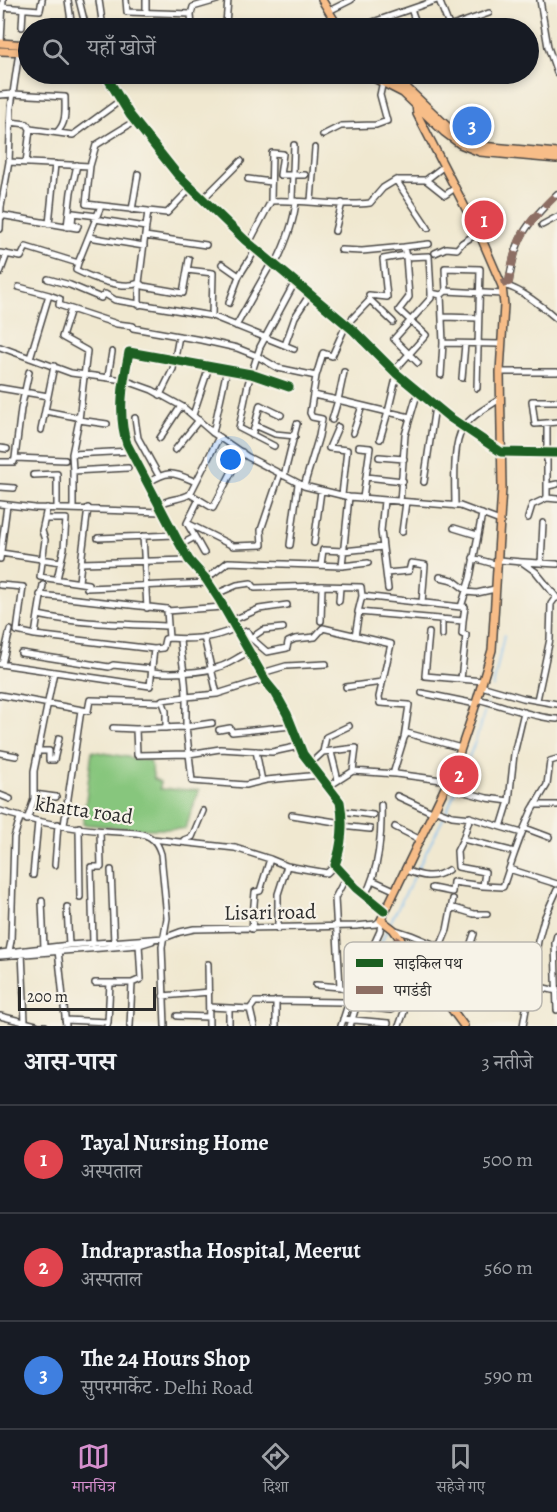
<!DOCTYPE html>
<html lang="hi">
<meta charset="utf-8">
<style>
:root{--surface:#171b24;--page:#242831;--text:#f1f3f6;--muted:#9ea1a6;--line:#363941;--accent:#d690ce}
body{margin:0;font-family:Alegreya,"Noto Serif Devanagari",serif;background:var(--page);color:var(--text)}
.scale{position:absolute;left:18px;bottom:15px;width:138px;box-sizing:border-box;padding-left:6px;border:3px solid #2b2b2b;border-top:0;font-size:16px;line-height:21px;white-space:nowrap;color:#2b2b2b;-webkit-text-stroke:4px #f7f3e8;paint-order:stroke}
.you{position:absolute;left:231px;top:460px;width:21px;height:21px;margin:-15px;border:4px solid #fff;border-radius:50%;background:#1a73e8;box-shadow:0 0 0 9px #1a73e833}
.badge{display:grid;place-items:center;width:39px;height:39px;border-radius:50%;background:var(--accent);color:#fff;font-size:20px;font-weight:700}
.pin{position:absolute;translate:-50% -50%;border:3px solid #fff;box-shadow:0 2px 6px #0006}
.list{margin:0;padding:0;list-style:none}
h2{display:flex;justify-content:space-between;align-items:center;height:78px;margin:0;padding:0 24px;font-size:26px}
h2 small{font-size:20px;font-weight:400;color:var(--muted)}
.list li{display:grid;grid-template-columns:39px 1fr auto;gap:18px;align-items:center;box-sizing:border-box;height:108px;padding:0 24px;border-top:2px solid var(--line)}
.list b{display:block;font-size:22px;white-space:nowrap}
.list p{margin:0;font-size:20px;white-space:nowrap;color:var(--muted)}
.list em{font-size:20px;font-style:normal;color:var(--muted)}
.icon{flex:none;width:33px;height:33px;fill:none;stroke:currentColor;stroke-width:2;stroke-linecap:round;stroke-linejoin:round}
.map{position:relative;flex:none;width:557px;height:1026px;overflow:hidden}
.search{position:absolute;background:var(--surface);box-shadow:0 3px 9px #0003;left:18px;right:18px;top:18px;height:66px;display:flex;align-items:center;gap:15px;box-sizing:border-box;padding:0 21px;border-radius:33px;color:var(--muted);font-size:22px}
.sheet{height:402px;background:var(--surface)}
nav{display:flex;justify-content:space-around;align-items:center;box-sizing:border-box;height:84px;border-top:2px solid var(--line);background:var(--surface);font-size:16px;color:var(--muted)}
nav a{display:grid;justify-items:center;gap:3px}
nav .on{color:var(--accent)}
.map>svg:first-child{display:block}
.green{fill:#87c67d;stroke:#597854;stroke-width:1.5}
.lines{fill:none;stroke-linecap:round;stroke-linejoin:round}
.stream{stroke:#7ebdf2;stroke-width:1.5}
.minor-casing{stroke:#494744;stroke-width:8}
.major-casing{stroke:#494744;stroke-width:10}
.minor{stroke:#fff;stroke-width:5}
.major{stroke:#f7bd88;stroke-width:7}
.quiet{stroke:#8d6e63;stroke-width:8;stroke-dasharray:15 8;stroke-linecap:butt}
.cycleway-casing{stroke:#f7f3e8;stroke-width:13}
.cycleway{stroke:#1b5e20;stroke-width:9}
.labels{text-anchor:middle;stroke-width:4.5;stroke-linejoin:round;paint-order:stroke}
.street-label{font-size:21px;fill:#2b2b2b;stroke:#f7f3e8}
.key{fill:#f7f3e8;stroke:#bab7af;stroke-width:1.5}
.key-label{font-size:16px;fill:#2b2b2b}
</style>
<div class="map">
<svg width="557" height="1026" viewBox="0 0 557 1026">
<rect width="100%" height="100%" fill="#f7f3e8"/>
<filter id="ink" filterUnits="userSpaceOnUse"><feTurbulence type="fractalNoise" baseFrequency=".0167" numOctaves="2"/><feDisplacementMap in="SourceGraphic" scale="12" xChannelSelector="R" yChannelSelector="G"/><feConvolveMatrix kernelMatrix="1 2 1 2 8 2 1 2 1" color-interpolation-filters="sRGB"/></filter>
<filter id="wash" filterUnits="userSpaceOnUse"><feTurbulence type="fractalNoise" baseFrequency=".008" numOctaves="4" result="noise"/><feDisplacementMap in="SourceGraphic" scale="24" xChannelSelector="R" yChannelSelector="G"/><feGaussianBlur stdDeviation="1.35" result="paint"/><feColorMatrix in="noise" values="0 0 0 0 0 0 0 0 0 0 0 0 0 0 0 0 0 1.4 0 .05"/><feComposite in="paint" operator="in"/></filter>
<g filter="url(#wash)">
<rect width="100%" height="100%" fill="#f0e8d0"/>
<path class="green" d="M92,751L150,761L154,779L160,782V789L199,790L185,829H133L83,824Z"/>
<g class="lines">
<path class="stream" d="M493,687L504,635
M447,811L475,742L487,703
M416,872L445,815
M390,923L414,877
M362,983L388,928
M354,1002L359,990
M350,1017L353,1007"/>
</g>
</g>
<g filter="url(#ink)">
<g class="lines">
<defs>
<path id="minor" d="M68,0L72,28
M79,0L86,28
M99,0L103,28
M126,0L127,12L191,14L192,28
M146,0V13
M439,0L450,28
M540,0L548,47L557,73
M2,7L40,10L42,0
M411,9L418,28
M329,11L351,0
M191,14L193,7L217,0
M226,23L228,0
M22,27L23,9
M449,27L489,13
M367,28L373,22L437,0
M1,43L3,0
M19,52L11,107L9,162L90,166L96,145L135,121
M105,74L130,115L177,174L245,240L353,330L397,374L449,417L501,452L557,453
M0,95L13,94L65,97C65,110 67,123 57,132
M10,122L27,124L30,129L73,135L121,100
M323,135L341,126L376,125L387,121L380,95L383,81
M26,163L30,129
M90,166L86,204L148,211
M248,179L271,182
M396,180L428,228
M426,180L445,195L455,188
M203,199L241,161
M292,199L294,145
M271,201L272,153L283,154L280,175H305
M311,201L315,148
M132,210L138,174
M0,215L77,228
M95,219L146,227
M49,224L55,164
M542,225L557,217
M78,226L72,223L73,213L97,216
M67,227L71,192L77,165
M0,229L1,207L9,162
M335,231L342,203
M145,236L206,245
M89,237L144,246
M249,243L271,201C303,199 338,207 370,203L383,188L396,180H426L444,166
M404,247L429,244
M341,250L362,251L404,247L406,257
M0,253L21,257L26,247L78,263L101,206
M435,253L446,248L457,249L462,243L478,233
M78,263L76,270C92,278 122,290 139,283L143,286L183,293L189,259
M222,264L239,276
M275,265C285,245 294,223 296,201
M187,270L213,273L212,316
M0,273L7,254
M48,279L70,285L101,298L105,294L115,300L212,316L294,349
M502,284L509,282C515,238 526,224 557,194
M504,286C517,286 547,310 557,319
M19,287L49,295L30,358
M446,291L445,268L480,269L477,388
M49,295L60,299L59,305L117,324L133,326V328L201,340L237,348L257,356L278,368L316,376L310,413L312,417L322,419L319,436L304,486
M441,295L443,343L501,344
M370,300L369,295L387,297L383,259L406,255
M229,303L239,276L256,249
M139,305V283L148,211L167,213L191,188
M71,309L62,337L87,351L79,420L107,424
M443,317L478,318
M236,326L272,262
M285,345L295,317L310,294
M0,347L71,373L124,380L152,390L183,407L213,433L248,457L304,486L349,497L460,506L500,521
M418,363L394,339L431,298V293
M394,371L426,335L399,310L409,297L406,257L429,256L431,293L441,295L446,291L503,294
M500,372H557
M441,375L443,343
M316,376L323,353L332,356L346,325L370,300L393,322
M108,377L112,352
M462,378L465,344
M289,387L251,374L129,352C123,382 117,415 127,444L178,541L189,560L206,579L219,599L267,683L276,694L287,714L303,754L340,802C344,822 342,846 335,865L356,888L384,911
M0,388L48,396L54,366
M160,395L173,369L179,336
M313,395L338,400L344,372
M557,401H532L535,424L557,422
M45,411L76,417L79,420L72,454L131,451
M193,415L209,367
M135,418L138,438L159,476
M332,420L338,400L388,412L397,374
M547,423V498L557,499
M255,425L260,405L281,415
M338,427L329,448L347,450L342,495
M41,430L48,396
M213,433L227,369
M353,433L362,406
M252,435L255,425L275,434L295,436
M219,437L190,494L213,508L242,452
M160,438L181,406
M380,439L388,412L410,417
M274,446L239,428L248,384L260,347L295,282
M359,447L370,448L363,498
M0,448L7,449
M175,450L199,420
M72,454L73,471L128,468
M379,457L404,459
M15,458L21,409L29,372
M0,462H14L15,458L65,460
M73,471V508
M33,475L57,474V508
M284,476L297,424
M366,477L403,481
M424,482L435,406
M148,483C169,469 174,473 196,482
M548,486L557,484
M0,487L14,488
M384,501L381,531L388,589
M400,502L405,435L418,391
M0,504L35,508L162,512
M159,505C169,498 181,500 190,494
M455,506C455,485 452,445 463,428C472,415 488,407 500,399
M47,508L42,531L45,540L40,577L88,584L87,588L209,583
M88,508L81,563L189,560
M528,518L532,505L547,498
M45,519H66L64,548L57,579
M187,523L233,546L262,545L261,530L280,474
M454,528L477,535
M402,532L406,502
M143,536L147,608
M195,537L204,553
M98,538L175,535
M314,543L321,491
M180,545L195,537L187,523L199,499
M290,545L298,484
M1,553L61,562
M473,558L498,565
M0,559L7,505
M498,560L522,562L536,572L557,598
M523,562L557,564
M541,563L543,523
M321,565L323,550L343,551L383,547
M342,566L349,497
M386,573L409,571L411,563L425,565L422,603
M440,577L453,580L466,590
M206,579L228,562L342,566L368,563
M79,582L81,563
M0,585L23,587L17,631L35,635
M43,585L38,615C80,624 123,624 165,626
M466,592L477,593L495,589
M216,594L237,585L251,583L255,588L320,586L361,587L362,596L461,607L470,578L482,514
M40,595L167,609V611L223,607
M362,596L358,612L463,621L465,607H461
M339,601L340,587
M167,611L169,638C192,640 215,639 235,628
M38,615L35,635L154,649L163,648L165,639L169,638
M231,621L259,609L287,605
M321,621L322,586
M283,628L263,630L251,638L267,652L287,648L288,642L295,639L315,637L323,628L391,644L379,697L380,703L409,705L404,738L394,771L396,774L449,781
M429,633L425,676L483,681
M239,634L247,631L251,638
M442,635V619
M355,636L359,612
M204,637L217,694
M21,653L109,667L113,665L152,669
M0,664L150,686L154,649
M2,664L10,630
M152,672C168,674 203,673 219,667C230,664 239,656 249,652
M262,673L286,666L326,664
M265,679L217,694L186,697V726L192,781L246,785L266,780L320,775
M461,679L466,635L462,634L463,621
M481,686L523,698L557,704
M346,687L382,682
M422,693L476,704
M0,695L88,711L90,700L162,702
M477,699C504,705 530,717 557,719
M537,700L550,639L551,604L556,597
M212,723L185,727L136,729L137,755L189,754L220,749L272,752L300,746
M113,728L136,729
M166,728V711L162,700L186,697C186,677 181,659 180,639
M219,730L230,728L232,732L292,726
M404,738L407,733L461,748
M39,751H49V760H54L59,738
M256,751L262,781
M323,752L326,737L349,726
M331,752L338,780
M0,753L16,756
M310,764L323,752L356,748L353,771
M328,787L353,771L396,774
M446,787L487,798L509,801L514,754L524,712
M34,794L56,797
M0,795L10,799
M397,796L434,813
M509,801L501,827L522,833L532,810L547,785L550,761L557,759
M535,805H557
M436,810L452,816L472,818L501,827
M0,811C34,822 70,828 105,831C120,833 139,830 151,838C157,842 159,848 161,854L167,918L162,947L165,1026
M342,811L373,815
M292,815L342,823
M470,817L463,839L515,852L522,833
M27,820L34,799V771L54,672
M64,825L81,710
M341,826L370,829
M79,827L80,897
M395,827L421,840
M525,828L549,837
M152,839L235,848L270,859
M463,839L457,851L458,867L485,872L483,886L503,887L509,869
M184,840L192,837L203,811
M515,852L509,869L557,884
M55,865L58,824
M287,866L327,873L335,865
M111,870L114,943
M405,870C421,876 433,880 448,870
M33,875L38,822
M372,880L394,890
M432,888L452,892L453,882L483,886
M365,895C379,872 382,831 381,805
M42,901L44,948
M67,907L69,945
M451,907L474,914H487
M252,929L255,892L260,891L270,859L287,866L278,894V929
M393,929L411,935L531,985L557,991
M557,935L555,943L557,1010
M93,944L91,867H101L100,831
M440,947L447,930L453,899
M58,950L66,1026
M9,951L11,941L14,838L20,818
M22,952L25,1022
M0,953L69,945L164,938L180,932L194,929L356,926L376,924L381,920
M0,956L139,945L152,941
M466,958L474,934
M208,964L209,1026
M381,968L387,951L400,939
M95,983H132L130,1026
M132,983L141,979L139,944
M316,985L340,987L352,992
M340,987L335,898L346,877
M163,996L209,992
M480,1000L528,1005
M209,1007L250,1009L255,1002H276
M250,1009L254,1026
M0,1016L36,1025
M177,1016L209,1017
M343,1019L388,1023
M65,1020L108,1022L107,1026
M108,1022L110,983
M36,1026H45
M229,1026V1008
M276,1026V1001L344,1002L356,1006L391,1010
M341,1026L352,992L380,931L381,920
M350,1026L363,985
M399,1026L404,1012
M523,1026L538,941L544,919L557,890"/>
<path id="major" d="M322,0L339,28
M0,43L28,45
M0,51L28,52
M302,74H345
M366,74L403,93L444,132L460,144L480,152L557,159
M380,74L407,88L448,127L463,138L481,146L557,153
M420,101L416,104L417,114L483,242L502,286L504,305L500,372L502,488L492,650L474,710L454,769L381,920L393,929L464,1026"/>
</defs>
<use href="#minor" class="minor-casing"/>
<use href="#major" class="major-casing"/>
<use href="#minor" class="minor"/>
<use href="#major" class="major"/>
<path class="quiet" d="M502,284L509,282C515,238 526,224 557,194
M381,968L387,951L400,939"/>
<defs>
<path id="cycleway" d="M105,74L130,115L177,174L245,240L353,330L397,374L449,417L501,452L557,453
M289,387L251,374L129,352C123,382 117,415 127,444L178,541L189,560L206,579L219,599L267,683L276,694L287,714L303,754L340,802C344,822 342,846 335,865L356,888L384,911"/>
</defs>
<use href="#cycleway" class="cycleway-casing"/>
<use href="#cycleway" class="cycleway"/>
</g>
</g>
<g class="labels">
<g class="street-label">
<text transform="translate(84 810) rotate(8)" y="7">khatta road</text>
<text transform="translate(270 912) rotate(-1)" y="7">Lisari road</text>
</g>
</g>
<rect x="344" y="942" width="198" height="69" rx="9" class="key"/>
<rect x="356" y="959" width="27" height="8" fill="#1b5e20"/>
<rect x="356" y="986" width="27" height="8" fill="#8d6e63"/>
<g class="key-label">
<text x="394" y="969">साइकिल पथ</text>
<text x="394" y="996">पगडंडी</text>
</g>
</svg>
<div class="scale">200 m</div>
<div class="you"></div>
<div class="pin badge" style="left:484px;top:220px;background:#e0444e">1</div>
<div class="pin badge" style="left:459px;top:775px;background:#e0444e">2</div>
<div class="pin badge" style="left:472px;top:126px;background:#3f7fe0">3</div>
<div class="search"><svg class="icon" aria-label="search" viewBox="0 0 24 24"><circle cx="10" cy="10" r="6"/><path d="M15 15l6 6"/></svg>यहाँ खोजें</div>
</div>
<section class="sheet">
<h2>आस-पास<small>3 नतीजे</small></h2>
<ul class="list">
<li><span class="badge" style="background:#e0444e">1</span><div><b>Tayal Nursing Home</b><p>अस्पताल</p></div><em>500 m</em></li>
<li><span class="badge" style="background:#e0444e">2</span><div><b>Indraprastha Hospital, Meerut</b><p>अस्पताल</p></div><em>560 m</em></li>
<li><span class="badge" style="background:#3f7fe0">3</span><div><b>The 24 Hours Shop</b><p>सुपरमार्केट · Delhi Road</p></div><em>590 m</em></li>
</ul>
</section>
<nav>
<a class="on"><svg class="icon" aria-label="map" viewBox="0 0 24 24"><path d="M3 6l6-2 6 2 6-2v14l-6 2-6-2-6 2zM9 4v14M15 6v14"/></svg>मानचित्र</a>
<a><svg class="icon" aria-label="directions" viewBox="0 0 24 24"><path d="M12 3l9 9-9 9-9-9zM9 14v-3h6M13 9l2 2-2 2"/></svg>दिशा</a>
<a><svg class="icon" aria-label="saved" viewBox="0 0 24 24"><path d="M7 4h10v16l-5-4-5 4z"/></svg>सहेजे गए</a>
</nav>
